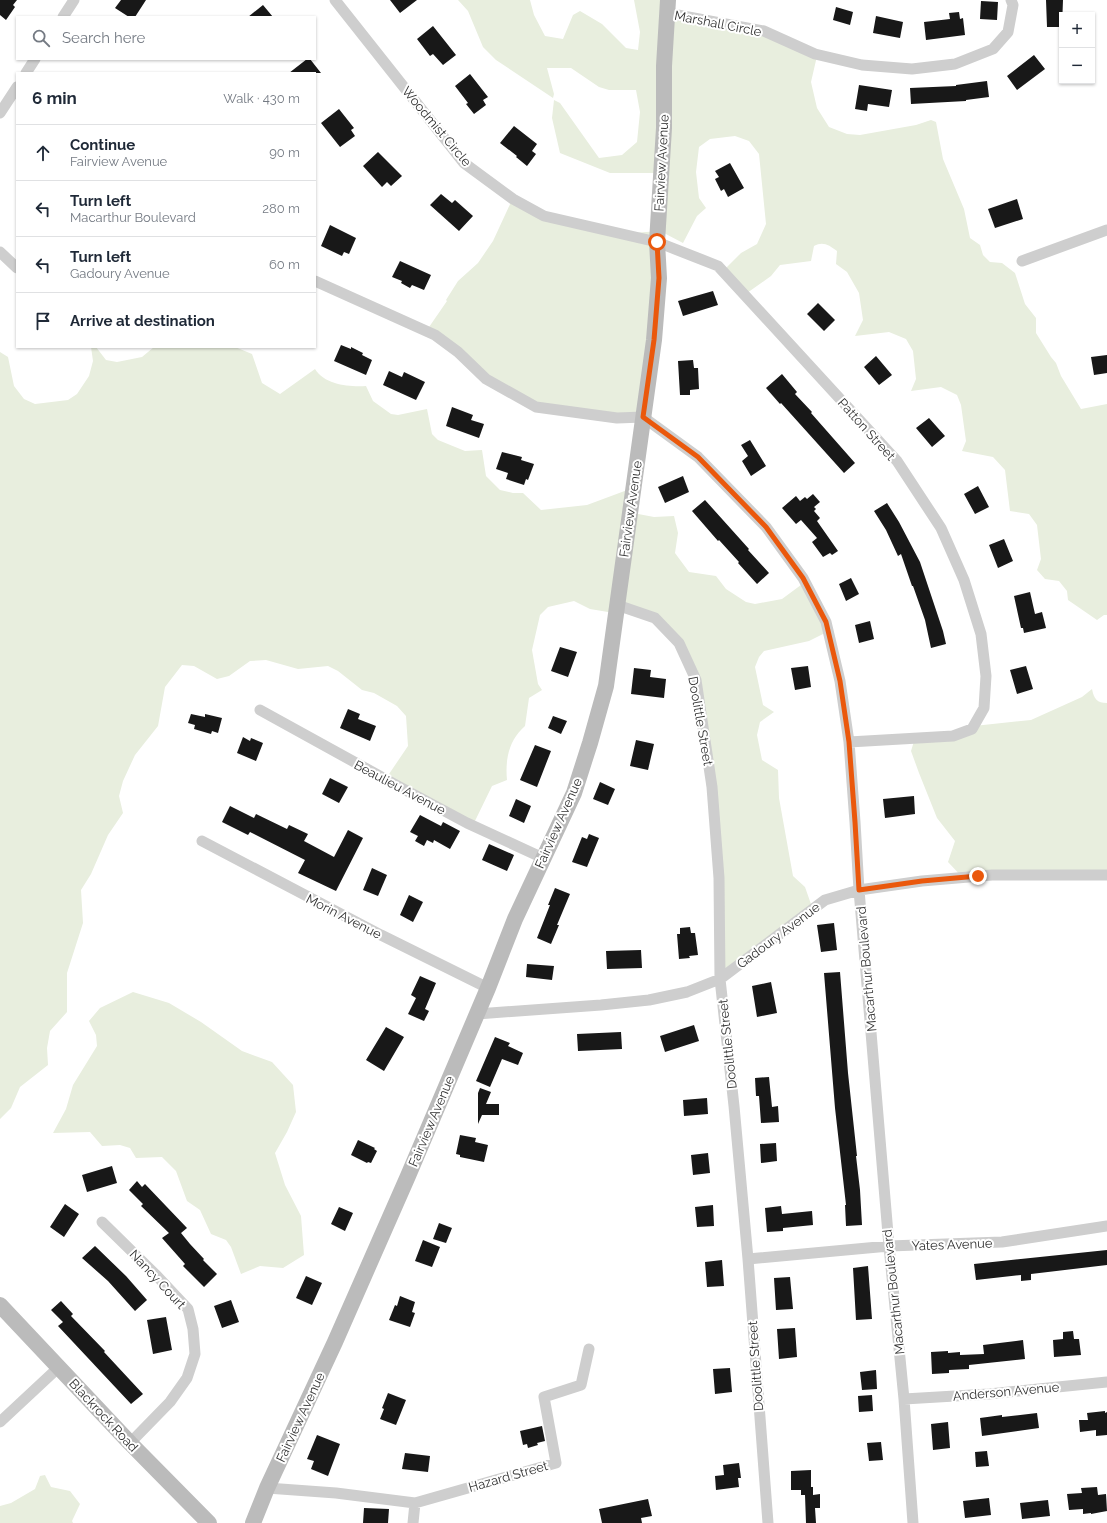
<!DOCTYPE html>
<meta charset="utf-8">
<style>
:root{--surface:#fff;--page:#f6f6f7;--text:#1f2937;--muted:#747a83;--line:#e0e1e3}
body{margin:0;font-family:Raleway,sans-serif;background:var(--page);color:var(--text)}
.controls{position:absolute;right:12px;top:12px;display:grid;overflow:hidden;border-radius:0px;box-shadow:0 1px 3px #0004}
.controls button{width:36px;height:36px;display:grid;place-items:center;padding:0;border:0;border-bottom:1px solid var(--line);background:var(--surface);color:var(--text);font:20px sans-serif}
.stop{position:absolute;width:12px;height:12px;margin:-9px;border:3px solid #ea580c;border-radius:50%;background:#fff}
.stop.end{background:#ea580c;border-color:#fff;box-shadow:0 1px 4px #0008}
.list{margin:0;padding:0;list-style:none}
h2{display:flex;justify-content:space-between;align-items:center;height:52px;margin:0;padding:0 16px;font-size:17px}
h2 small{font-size:13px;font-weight:400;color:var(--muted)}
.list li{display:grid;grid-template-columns:26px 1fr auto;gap:12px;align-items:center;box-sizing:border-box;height:56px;padding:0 16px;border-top:1px solid var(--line)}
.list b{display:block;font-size:15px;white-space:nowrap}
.list p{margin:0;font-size:13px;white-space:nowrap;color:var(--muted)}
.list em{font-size:13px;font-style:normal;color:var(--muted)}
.icon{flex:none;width:22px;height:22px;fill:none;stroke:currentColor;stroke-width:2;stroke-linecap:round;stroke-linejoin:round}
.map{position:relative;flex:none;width:1107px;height:1523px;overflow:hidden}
.search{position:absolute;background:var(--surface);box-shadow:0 1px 3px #0004;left:16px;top:16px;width:300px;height:44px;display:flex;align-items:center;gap:10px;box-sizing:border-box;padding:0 14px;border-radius:0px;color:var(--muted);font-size:15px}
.panel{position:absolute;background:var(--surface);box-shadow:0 1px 3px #0004;left:16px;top:72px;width:300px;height:276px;border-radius:0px}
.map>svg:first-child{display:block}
.green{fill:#e8eede}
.building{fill:#181818}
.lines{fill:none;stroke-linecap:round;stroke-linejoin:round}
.street{stroke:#cecece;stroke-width:11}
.secondary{stroke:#bbb;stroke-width:16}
.route{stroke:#ea580c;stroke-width:5}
.labels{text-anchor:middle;stroke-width:4;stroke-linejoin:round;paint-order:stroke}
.street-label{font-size:13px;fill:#313131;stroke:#fff}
</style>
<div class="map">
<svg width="1107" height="1523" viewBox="0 0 1107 1523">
<rect width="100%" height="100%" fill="#fff"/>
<path class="green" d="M458,0H530L534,15L545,36L563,39L573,15L580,11L602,24L626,48L638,50L640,32L634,0H668V9L765,29L817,56L811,82L817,108L829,127L847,134L860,135L916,125L931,120L936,122L943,159L964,209L970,238L980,245L983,255L990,262L1002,263L1015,273L1025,304L1036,318V333L1051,357L1056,363L1061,376L1081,409L1107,404V615H1104L1097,620L1068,600L1067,591L1059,581L1045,579L1037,570L1041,559L1037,525L1029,514L1010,511L1005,470L993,457L962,451L966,441L961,405L957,395L941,387L911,391L916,379L913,351L906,339L889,332L855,336L863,320L859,293L847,272L836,264L837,251C829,245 823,241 814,246L811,261L780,265L771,276L747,293L724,270L741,253L757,244L766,224L759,154L749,141L735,136L710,139L699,147L696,172L699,198L706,208L697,216L683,243L662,232L643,415L571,410L539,403L498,382L455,347L427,330L447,301L446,300L458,281L478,263L493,241L512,200L535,212L633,233L660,231L661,173H610L560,153L552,118L554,100L560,103L599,158L622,155L637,142L640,112L636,90H609L599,87L571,68H547L554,94L553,98L496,60L483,47L468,11Z
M91,347H96L106,360L117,362L142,357L154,347H235L252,354L262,383L280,394L315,369C325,385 349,387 366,386L373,401L391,414L398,415L427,409L432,434L438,440L465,451L482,450L486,476L500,490L513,493H523L541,510L587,505L630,489L633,513L654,517L674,516L678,533L675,553L689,572L716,576L726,589L746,602L755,604L782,599L805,582L827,632L809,641L764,651L759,657L755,667L763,705L774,712L760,722L757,735L762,760L778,770L779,798L793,876L805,887L812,907L721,974L720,909L695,676L658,618L620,605L614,613L590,609L574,601L548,607L540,615L532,650L538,684L542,690L529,698L525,726C509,740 505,759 507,780L492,786L474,823L387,777L408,746L406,716L397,706L374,693L362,690L338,671L328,666L298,669L266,660L250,661L229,676L217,679L194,666L182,665L165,687L158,726L135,755L123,781L119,796L123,813L108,835L91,874L81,890L83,923L67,973V1012L50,1031L47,1048L48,1065L20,1087L11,1108L0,1119V352L8,357L14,386L24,399L35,404L68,400L77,394L89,376L93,361Z
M1092,689C1094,699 1097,703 1107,703V873L963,878L948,862L955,841L937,818L919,773L911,751L915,738L952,735L974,726L1031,720L1082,697Z
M133,992L169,1003L201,1022L242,1051L272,1062L293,1085L296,1112L287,1132L275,1153L285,1185L301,1216L304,1255L283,1268L260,1266L241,1274L231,1247L226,1240L211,1234L200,1210L187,1201L176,1171L162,1157L136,1158L130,1148L120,1145L102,1146L90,1132L53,1133L66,1109L73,1085L97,1046L96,1035L89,1021L100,1008Z
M45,1475L51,1487L70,1491L80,1504L72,1521L73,1523H0V1506L11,1503L35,1489L40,1476Z"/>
<path class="building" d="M0,0H17L13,5L15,7L6,20L0,15Z
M121,0H146L135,17H129L115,8Z
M390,0H417L400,13Z
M1046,0H1063L1062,27H1047Z
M981,1L998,2L997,20L980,19Z
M263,5L273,17H248Z
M836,7L853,12L850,25L833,20Z
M959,12L960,19L963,18L965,35L926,40L924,22L950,19L949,13Z
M876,16L903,22L900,38L873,33Z
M433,26L456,55L443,65L433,54L430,56L417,39Z
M1034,55L1045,69L1017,90L1007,76Z
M307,59H310L321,73H289Z
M470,74L488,97L483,100L486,105L474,114L466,104L468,103L455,86Z
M987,81L989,97L966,100V101L911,104L910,88L956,86V85Z
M859,85L892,90L889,107L868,104L867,111L855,109Z
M339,109L354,128L351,130L355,136L340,147L321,123Z
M514,126L537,144L532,151L536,154L527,166L516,157L517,156L500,143Z
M378,152L402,176L391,186L387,182L382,187L363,166Z
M730,163L744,188L728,197L724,189L721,191L715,179L719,177L715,171Z
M441,194L452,203L455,200L473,216L459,231L430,205Z
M1017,199L1023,219L995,228L988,209Z
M330,225L356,238L349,254L344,252L342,256L321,246Z
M400,261L431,275L424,290L412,285L410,288L401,283L402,281L392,277Z
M713,291L718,305L683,316L678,301Z
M818,303L835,320L824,331L807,314Z
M341,345L351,349V347L363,353L362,355L372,360L366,375L334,361Z
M1107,355V373L1094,375L1091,357Z
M876,356L892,375L879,385L864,367Z
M693,360L694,368H698L699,389L690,390V395H680L678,361Z
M389,371L402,377L404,372L425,382L416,400L383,385Z
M782,374L797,392L795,394L812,412L811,413L855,463L844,473L781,403L780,404L766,388Z
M452,407L473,415L471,420L484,424L479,438L446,426Z
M929,418L945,436L932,447L916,428Z
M750,440L766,466L751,476L742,461L748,456L741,445Z
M502,452L522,457L521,460L534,464L528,480L526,479L524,485L506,479L508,473L496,469Z
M683,476L689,492L665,503L658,487Z
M978,486L989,507L975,514L964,494Z
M813,494L820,502L814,507L816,509L814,511L820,518L817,521L838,551L832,555L830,553L823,557L812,542L817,538L801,520L796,524L782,508L796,496L800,501L805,497L807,499Z
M705,500L749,549L748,550L769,573L757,584L738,563L739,562L719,540L718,541L692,511Z
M887,503L899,522L920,562L943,631L946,644L931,648L925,620L913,586H912L901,554L898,556L886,530L874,511Z
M1004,539L1013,561L998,568L989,545Z
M851,578L859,594L846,601L839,584Z
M1030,592L1035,614L1042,612L1046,628L1024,633L1023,628H1021L1014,596Z
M870,621L874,639L859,643L855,625Z
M560,647L577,652L568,677L551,671Z
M808,666L811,687L795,690L791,668Z
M1026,666L1033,689L1017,694L1010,670Z
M634,668L651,670L650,677L666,679L664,698L631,694Z
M348,709L360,714L358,719L376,726L370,741L340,728Z
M191,714L205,717V714L222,718L218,733L212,731L211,734L194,729L195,725L188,723Z
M553,716L567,721L561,734L548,728Z
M243,737L250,741L251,738L263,743L256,761L237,753Z
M636,740L654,744L648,770L630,766Z
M535,745L551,751L537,787L520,780Z
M330,778L348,787L339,803L322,794Z
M600,782L615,789L608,805L593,799Z
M914,796L915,814L885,818L883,799Z
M516,799L531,806L524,823L509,816Z
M230,806L254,818L256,814L287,829L289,825L308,834L304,841L334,857L348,830L363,838L336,891L298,873L305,860L250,832L248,835L222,822Z
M420,815L441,826L443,822L460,831L450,849L434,840L433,843L427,840L424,846L415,841L418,836L410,832Z
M589,834L599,838L587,867L572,862L582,837L587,839Z
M489,844L514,855L507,871L482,860Z
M372,868L387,875L378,896L363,890Z
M555,888L570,894L557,925H559L551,944L537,938L550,905H548Z
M409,895L423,902L413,922L400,915Z
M834,923L837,950L821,952L817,925Z
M690,927L691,933H695L698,955L689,956L690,958L679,959L677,934H680V928Z
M641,950L642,968L607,969L606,951Z
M527,964L554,966L552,980L526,977Z
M840,972L848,1073L857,1156H856L860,1190L862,1225L846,1226L845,1205H846L835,1108L824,973Z
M420,976L436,983L425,1009L429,1011L424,1021L408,1014L416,998L411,995Z
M771,982L777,1013L757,1017L752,986Z
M694,1025L699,1041L665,1052L660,1036Z
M386,1027L404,1037L384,1071L366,1060Z
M621,1032L622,1049L578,1051L577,1034Z
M495,1037L510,1043L508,1046L523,1053L518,1065L502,1059L490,1087L476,1081Z
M769,1077L772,1107L778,1106L779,1122L761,1123L759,1096H756L755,1078Z
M480,1088L491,1092L486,1104H499V1115H482L478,1124V1093Z
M707,1098L708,1114L684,1116L683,1100Z
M460,1135L476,1138L475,1142L488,1145L484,1162L460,1157V1155L456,1154Z
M358,1140L375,1148L374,1149L377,1151L371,1163L368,1162L367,1163L351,1155Z
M776,1143L777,1161L761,1163L760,1144Z
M708,1153L710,1173L693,1175L691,1155Z
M112,1166L117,1183L87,1192L82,1175Z
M137,1181L142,1187L145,1184L187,1228L181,1233L190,1244L204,1259L203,1260L217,1274L204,1287L183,1266L185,1264L162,1238L169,1233L141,1206L143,1204L129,1190Z
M65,1204L79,1214L64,1237L50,1227Z
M713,1205L714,1226L697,1227L695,1207Z
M781,1206L782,1214L812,1211L813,1225L783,1228V1231L767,1232L765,1208Z
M339,1207L353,1213L345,1231L331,1224Z
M439,1223L452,1228L446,1243L433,1239Z
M423,1240L440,1247L432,1267L415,1261Z
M95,1246L126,1276L147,1300L135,1311L108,1281L82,1258Z
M1107,1250V1265L1031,1274V1280L1021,1281V1275L976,1280L974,1264Z
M722,1260L724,1286L707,1287L705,1262Z
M868,1266L872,1319L856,1320L853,1268Z
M306,1276L322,1283L312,1305L296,1298Z
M790,1277L793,1309L776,1310L774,1278Z
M400,1296L415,1302L412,1312L415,1313L410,1327L389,1320L395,1305L397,1306Z
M231,1300L239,1322L222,1328L214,1306Z
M61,1301L73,1314L71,1316L105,1351L104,1352L143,1394L131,1404L58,1326L63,1322L51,1310Z
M166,1317L172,1350L153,1354L147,1320Z
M795,1328L797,1357L779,1359L777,1329Z
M1073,1331L1074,1339H1079L1081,1355L1054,1357L1053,1340L1063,1339V1332Z
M1023,1340L1025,1359L969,1365V1369L949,1370V1373L932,1374L931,1352L948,1351V1353L960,1352V1355L984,1354L983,1345Z
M730,1368L732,1392L715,1394L713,1369Z
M876,1370L877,1389L862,1390L860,1372Z
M388,1393L406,1400L396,1425L380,1419L384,1409L382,1408Z
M872,1395L873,1411L859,1412L858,1396Z
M1105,1411V1413L1107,1412V1435L1096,1436V1430L1080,1432L1079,1420H1088L1087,1413Z
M1037,1413L1039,1428L982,1436L980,1418L1002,1415V1417Z
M948,1422L950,1448L933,1450L931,1424Z
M542,1426L545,1441L537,1443L538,1445L528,1448L527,1444L523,1445L520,1431Z
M317,1435L340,1444L328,1476L311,1469L314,1461L307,1459Z
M881,1442L883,1460L869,1461L867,1443Z
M987,1451L989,1466L976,1467L975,1452Z
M405,1453L430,1456L428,1472L402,1469Z
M739,1463L741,1478H738L739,1487L716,1490L715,1476L724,1475L723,1465Z
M811,1470V1487H813V1495L820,1494V1508H815L816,1523H806L805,1495H801V1490H791V1471Z
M1097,1487L1098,1495L1106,1494L1107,1511L1091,1514V1513L1083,1514V1509L1069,1510L1067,1494L1082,1493L1081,1488Z
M989,1498L991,1515L965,1518L963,1501Z
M648,1499L652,1516L641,1518L642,1523H602L599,1509Z
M1048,1500L1050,1516L1022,1519L1020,1503Z
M364,1508L389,1509L388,1523H363Z"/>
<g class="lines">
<path class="street" d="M335,0L464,163L513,199L544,216L657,242L718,266L897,461L941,528L964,580L981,634L986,676L984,708L972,729L953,736L849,742
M667,13L764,31L815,54L862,65L912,69L955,64L993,49L1008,32L1013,5L1011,0
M63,17L74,0
M26,73L35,59
M0,113L17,87
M0,252L17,268
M1022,261L1107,230
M315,281L435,335L458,352L486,379L536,407L617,418L643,417L698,457L766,527L803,578L826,622L840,681L849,742L855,822L859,890L889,1246L904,1399L913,1523
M617,605L655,618L679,643L696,680L712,787L719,878L720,979L734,1106L748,1259L768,1523
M260,710L396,785L467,823L543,858
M202,841L381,935L488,988
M477,1014L601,1005L649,1000L687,992L720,979L825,900L859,890L922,881L992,875H1107
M102,1222L157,1276L188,1309L193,1329L195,1354L187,1378L170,1402L130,1443
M748,1259L889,1246L1002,1242L1107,1226
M904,1399L989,1394L1107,1382
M0,1422L59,1367
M267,1488L336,1493L415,1503L556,1463L544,1397L581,1385L589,1349
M413,1523L415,1503"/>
<path class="secondary" d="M0,1305L130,1443L209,1523
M253,1523L267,1488L335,1342L408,1176L488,988L515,919L574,793L590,743L606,686L654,340L659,278L657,242L664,128V66L668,0"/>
</g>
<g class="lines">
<path class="route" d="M657,242L659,278L654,340L643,417L698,457L766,527L803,578L826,622L840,681L849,742L855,822L859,890L922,881L978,876"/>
</g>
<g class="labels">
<g class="street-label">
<text transform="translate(718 23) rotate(11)" y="5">Marshall Circle</text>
<text transform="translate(437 126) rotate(50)" y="5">Woodmist Circle</text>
<text transform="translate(661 163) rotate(-87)" y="5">Fairview Avenue</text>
<text transform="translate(867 429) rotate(48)" y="5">Patton Street</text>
<text transform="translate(630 509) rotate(-82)" y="5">Fairview Avenue</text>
<text transform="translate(701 721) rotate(80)" y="5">Doolittle Street</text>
<text transform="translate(400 787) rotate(28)" y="5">Beaulieu Avenue</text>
<text transform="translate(558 823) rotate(-66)" y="5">Fairview Avenue</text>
<text transform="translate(344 916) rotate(27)" y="5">Morin Avenue</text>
<text transform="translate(778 935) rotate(-37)" y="5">Gadoury Avenue</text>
<text transform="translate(866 969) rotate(-95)" y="5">Macarthur Boulevard</text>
<text transform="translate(727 1044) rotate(-96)" y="5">Doolittle Street</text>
<text transform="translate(431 1121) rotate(-67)" y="5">Fairview Avenue</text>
<text transform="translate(952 1244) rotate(-2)" y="5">Yates Avenue</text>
<text transform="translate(158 1279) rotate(47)" y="5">Nancy Court</text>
<text transform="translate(893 1292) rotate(-96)" y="5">Macarthur Boulevard</text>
<text transform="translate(755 1366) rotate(-94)" y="5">Doolittle Street</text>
<text transform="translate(1006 1391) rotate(-5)" y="5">Anderson Avenue</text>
<text transform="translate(104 1415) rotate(47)" y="5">Blackrock Road</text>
<text transform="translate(300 1417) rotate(-65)" y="5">Fairview Avenue</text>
<text transform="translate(508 1476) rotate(-16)" y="5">Hazard Street</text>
</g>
</g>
</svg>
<div class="controls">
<button>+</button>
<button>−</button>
</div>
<div class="stop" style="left:657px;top:242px"></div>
<div class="stop end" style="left:978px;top:876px"></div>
<div class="search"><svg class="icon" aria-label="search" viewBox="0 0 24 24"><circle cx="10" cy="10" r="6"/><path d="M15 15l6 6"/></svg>Search here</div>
<section class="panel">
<h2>6 min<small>Walk · 430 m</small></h2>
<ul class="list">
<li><svg class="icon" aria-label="ahead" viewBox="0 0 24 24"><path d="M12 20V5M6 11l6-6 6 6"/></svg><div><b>Continue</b><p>Fairview Avenue</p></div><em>90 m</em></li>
<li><svg class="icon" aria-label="left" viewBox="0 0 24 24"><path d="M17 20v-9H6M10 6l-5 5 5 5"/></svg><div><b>Turn left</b><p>Macarthur Boulevard</p></div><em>280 m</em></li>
<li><svg class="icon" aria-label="left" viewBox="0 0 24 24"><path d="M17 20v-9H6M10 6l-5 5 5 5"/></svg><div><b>Turn left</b><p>Gadoury Avenue</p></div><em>60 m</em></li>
<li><svg class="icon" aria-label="arrive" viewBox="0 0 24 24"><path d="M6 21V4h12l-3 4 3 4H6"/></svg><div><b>Arrive at destination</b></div></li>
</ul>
</section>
</div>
